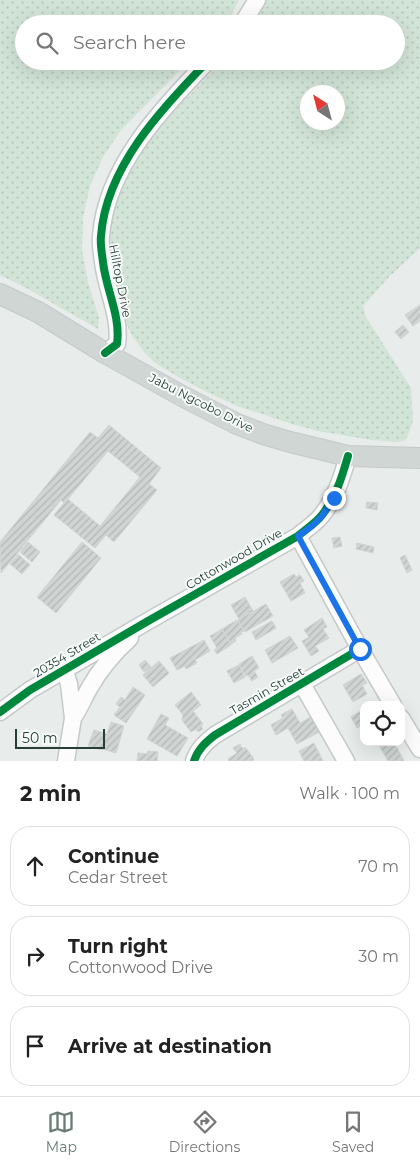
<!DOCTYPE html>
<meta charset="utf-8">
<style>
:root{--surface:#fff;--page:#f2f2f2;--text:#222;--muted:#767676;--line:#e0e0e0;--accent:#697c76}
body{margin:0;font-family:Montserrat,sans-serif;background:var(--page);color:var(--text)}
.controls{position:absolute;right:15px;bottom:15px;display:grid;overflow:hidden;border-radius:10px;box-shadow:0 5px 20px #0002}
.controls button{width:45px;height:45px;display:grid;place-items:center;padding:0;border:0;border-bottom:1px solid var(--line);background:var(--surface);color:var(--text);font:25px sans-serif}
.compass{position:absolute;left:300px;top:85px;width:45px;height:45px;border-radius:50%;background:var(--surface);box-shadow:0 5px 20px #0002;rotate:324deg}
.scale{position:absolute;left:15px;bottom:12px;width:90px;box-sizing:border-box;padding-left:5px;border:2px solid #253f37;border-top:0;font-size:14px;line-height:18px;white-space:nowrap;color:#253f37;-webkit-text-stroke:4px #f6faf8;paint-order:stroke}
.stop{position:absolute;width:15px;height:15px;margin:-11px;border:4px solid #1a73e8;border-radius:50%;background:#fff}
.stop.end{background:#1a73e8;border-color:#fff;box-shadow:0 1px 5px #0008}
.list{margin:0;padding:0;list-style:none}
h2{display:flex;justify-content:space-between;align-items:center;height:65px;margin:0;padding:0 20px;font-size:21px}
h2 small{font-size:16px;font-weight:400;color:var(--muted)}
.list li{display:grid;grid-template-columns:32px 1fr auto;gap:15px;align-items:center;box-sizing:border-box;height:80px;margin:0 10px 10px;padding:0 10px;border:1px solid var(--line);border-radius:20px}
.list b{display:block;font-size:19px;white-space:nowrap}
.list p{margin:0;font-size:16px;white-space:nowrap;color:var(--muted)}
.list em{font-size:16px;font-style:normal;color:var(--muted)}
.icon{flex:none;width:28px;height:28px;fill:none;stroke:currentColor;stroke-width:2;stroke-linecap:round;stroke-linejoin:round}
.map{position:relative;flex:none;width:420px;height:761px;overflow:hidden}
.search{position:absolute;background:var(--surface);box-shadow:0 5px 20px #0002;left:15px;right:15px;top:15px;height:55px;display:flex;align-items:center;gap:12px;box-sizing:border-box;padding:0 18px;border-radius:28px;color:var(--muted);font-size:19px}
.sheet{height:335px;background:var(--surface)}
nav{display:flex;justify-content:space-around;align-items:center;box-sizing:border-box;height:70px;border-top:1px solid var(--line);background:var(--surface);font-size:14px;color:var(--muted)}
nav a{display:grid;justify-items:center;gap:2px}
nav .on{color:var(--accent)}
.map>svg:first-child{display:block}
.grass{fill:url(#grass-dots);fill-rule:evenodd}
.building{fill:url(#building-hatch);stroke:#d0d5d3;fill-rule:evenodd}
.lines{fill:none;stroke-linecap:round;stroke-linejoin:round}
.minor-casing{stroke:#c5c9c7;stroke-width:19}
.major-casing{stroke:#c3cac8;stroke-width:22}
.minor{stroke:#fcfcfc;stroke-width:16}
.major{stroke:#d0d6d4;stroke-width:20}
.cycleway-casing{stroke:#f6faf8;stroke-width:11}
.cycleway{stroke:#00873e;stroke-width:8}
.route{stroke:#1a73e8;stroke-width:6}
.labels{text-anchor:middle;stroke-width:4;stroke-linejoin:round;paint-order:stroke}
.street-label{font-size:12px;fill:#253f37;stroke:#f6faf8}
</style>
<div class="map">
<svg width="420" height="761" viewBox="0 0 420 761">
<defs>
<pattern id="grass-dots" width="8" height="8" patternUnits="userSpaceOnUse" patternTransform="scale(1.25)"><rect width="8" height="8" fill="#d2e4d7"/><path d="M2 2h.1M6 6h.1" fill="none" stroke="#b4c5b9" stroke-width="1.8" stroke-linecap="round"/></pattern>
<pattern id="building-hatch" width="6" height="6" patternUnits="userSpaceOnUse" patternTransform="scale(1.25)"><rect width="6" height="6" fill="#d0d5d3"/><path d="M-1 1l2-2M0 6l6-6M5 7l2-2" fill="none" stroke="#b2b8b6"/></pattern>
</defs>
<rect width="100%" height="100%" fill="#e8ecea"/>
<path class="grass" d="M0,0H239L226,24H24V61H189L121,130L103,157L90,186L83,218L82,250L88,282L99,318L98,329L28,289L0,275Z
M266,0H420V248L389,277L363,306L366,317L411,388L413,421L406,440L398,442L371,440L318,431L292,424L237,406L209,393L182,379L155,363L144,352L131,334L119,307L108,249L111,218L126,174L144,148L168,117L223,61H396V24H252ZM308,92H338V122H308Z"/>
<path class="building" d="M420,305V321L413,326L405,315Z
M403,325L409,332L401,339L395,332Z
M109,425L161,468L149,484L157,490L114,542L106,535L95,548L54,515L64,503L61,500L1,573L0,542L90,432L98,438ZM108,451L140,477L100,526L68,499Z
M367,502L378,503L377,510L366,508Z
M340,537L342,546L334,548L332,538Z
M28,542L40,552L32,562L20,552Z
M82,542L101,558L56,613L37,597Z
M357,543L374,547L373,553L356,549Z
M18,554L30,565L22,574L10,564Z
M405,555L412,570L407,573L400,558Z
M294,574L296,577L300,575L304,581L300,583L305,593L291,601L280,582Z
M245,597L253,611L239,619L231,605Z
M266,604L273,616L245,632L238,620Z
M322,618L327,627L323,629L329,638L315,646L319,651L311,656L302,641L309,637L304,630Z
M237,620L244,631L241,632L242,634L235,638L236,641L231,644L222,629Z
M272,621L276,628L256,640L252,632Z
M222,629L231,645L217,654L214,650L217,648L210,636Z
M290,636L298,648L272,663L265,650Z
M204,640L210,651L195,660L197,663L186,669L185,666L177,670L170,658Z
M252,656L259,668L254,671L258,677L252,681L248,675L246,676L239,664Z
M145,660L151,667L144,672L139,665Z
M159,661L169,673L153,687L143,675Z
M239,665L245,677L234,683L227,671Z
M361,674L367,683L362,685L367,694L353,702L343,685Z
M133,687L145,695L126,723L114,715L120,707L116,704L121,697L125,700Z
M191,692L201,705L193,711L203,724L201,726L203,729L198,732L196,729L191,732L182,720L183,715L175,705Z
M292,709L300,723L311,717L319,732L297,744L288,728L276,735L271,725L283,718L281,715Z
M364,709V724L357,728L351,717Z
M161,714L169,718L165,725L188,738L177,756L147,739Z
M111,722L124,726L116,753L102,749V750L88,746L94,730L107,734Z
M377,742H394L404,761H388Z
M314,743L323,761H304L299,751Z
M240,744L243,749L245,747L254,759L252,761H229L228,759L237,753L233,748Z
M148,751L158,752L157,761H159H137L138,753L147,754Z"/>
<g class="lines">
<defs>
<path id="minor" d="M242,24L257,0
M105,353L117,344C121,316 106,290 103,262C102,254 100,244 101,236C106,167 162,108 208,61
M298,536L360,649L393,705
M65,671L69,684L73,718L66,761
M302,684L346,761
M0,712L30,690L148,621L298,536C306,529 316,523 322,515C336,497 342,477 348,456
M73,718C80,708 84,697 90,687C100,669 115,652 130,638
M401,718L420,749
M194,761C198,749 206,742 215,735L360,649"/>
<path id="major" d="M0,294L38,312L105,353L184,397L237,424L263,434L290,442L348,456L420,458"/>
</defs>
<use href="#minor" class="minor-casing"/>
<use href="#major" class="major-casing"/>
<use href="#minor" class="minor"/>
<use href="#major" class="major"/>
<defs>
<path id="cycleway" d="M105,353L117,344C121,316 106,290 103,262C102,254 100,244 101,236C106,167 162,108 208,61
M0,712L30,690L148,621L298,536C306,529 316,523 322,515C336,497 342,477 348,456
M194,761C198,749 206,742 215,735L360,649"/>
</defs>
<use href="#cycleway" class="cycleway-casing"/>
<use href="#cycleway" class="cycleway"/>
</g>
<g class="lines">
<path class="route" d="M334,498L322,516L312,526L298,536L360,649"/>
</g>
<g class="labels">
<g class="street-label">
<text transform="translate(120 281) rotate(79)" y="4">Hilltop Drive</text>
<text transform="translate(201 403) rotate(27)" y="4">Jabu Ngcobo Drive</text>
<text transform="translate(234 559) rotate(-30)" y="4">Cottonwood Drive</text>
<text transform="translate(67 655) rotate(-31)" y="4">20354 Street</text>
<text transform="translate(267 691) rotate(-30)" y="4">Tasmin Street</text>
</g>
</g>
</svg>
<div class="controls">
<button><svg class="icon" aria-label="locate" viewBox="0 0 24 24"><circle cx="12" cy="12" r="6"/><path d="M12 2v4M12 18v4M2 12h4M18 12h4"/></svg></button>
</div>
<svg class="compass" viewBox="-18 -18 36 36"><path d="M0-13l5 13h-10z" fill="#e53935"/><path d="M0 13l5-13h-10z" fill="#767676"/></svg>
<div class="scale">50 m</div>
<div class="stop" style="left:360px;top:649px"></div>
<div class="stop end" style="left:334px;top:498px"></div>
<div class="search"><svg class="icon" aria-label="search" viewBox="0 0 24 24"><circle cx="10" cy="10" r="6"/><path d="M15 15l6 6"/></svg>Search here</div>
</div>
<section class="sheet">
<h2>2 min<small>Walk · 100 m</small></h2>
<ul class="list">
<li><svg class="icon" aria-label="ahead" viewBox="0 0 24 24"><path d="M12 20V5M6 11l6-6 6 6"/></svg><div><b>Continue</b><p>Cedar Street</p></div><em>70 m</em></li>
<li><svg class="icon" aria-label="right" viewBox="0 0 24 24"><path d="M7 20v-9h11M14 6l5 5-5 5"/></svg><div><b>Turn right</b><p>Cottonwood Drive</p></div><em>30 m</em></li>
<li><svg class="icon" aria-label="arrive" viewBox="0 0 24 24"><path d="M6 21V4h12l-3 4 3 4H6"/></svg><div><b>Arrive at destination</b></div></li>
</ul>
</section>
<nav>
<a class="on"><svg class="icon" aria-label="map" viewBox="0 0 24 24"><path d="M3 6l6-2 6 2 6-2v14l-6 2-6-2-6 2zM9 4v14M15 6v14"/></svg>Map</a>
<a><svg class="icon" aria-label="directions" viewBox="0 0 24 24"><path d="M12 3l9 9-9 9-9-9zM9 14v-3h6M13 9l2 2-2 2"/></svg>Directions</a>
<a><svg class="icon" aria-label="saved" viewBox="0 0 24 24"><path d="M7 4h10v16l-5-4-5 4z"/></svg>Saved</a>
</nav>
